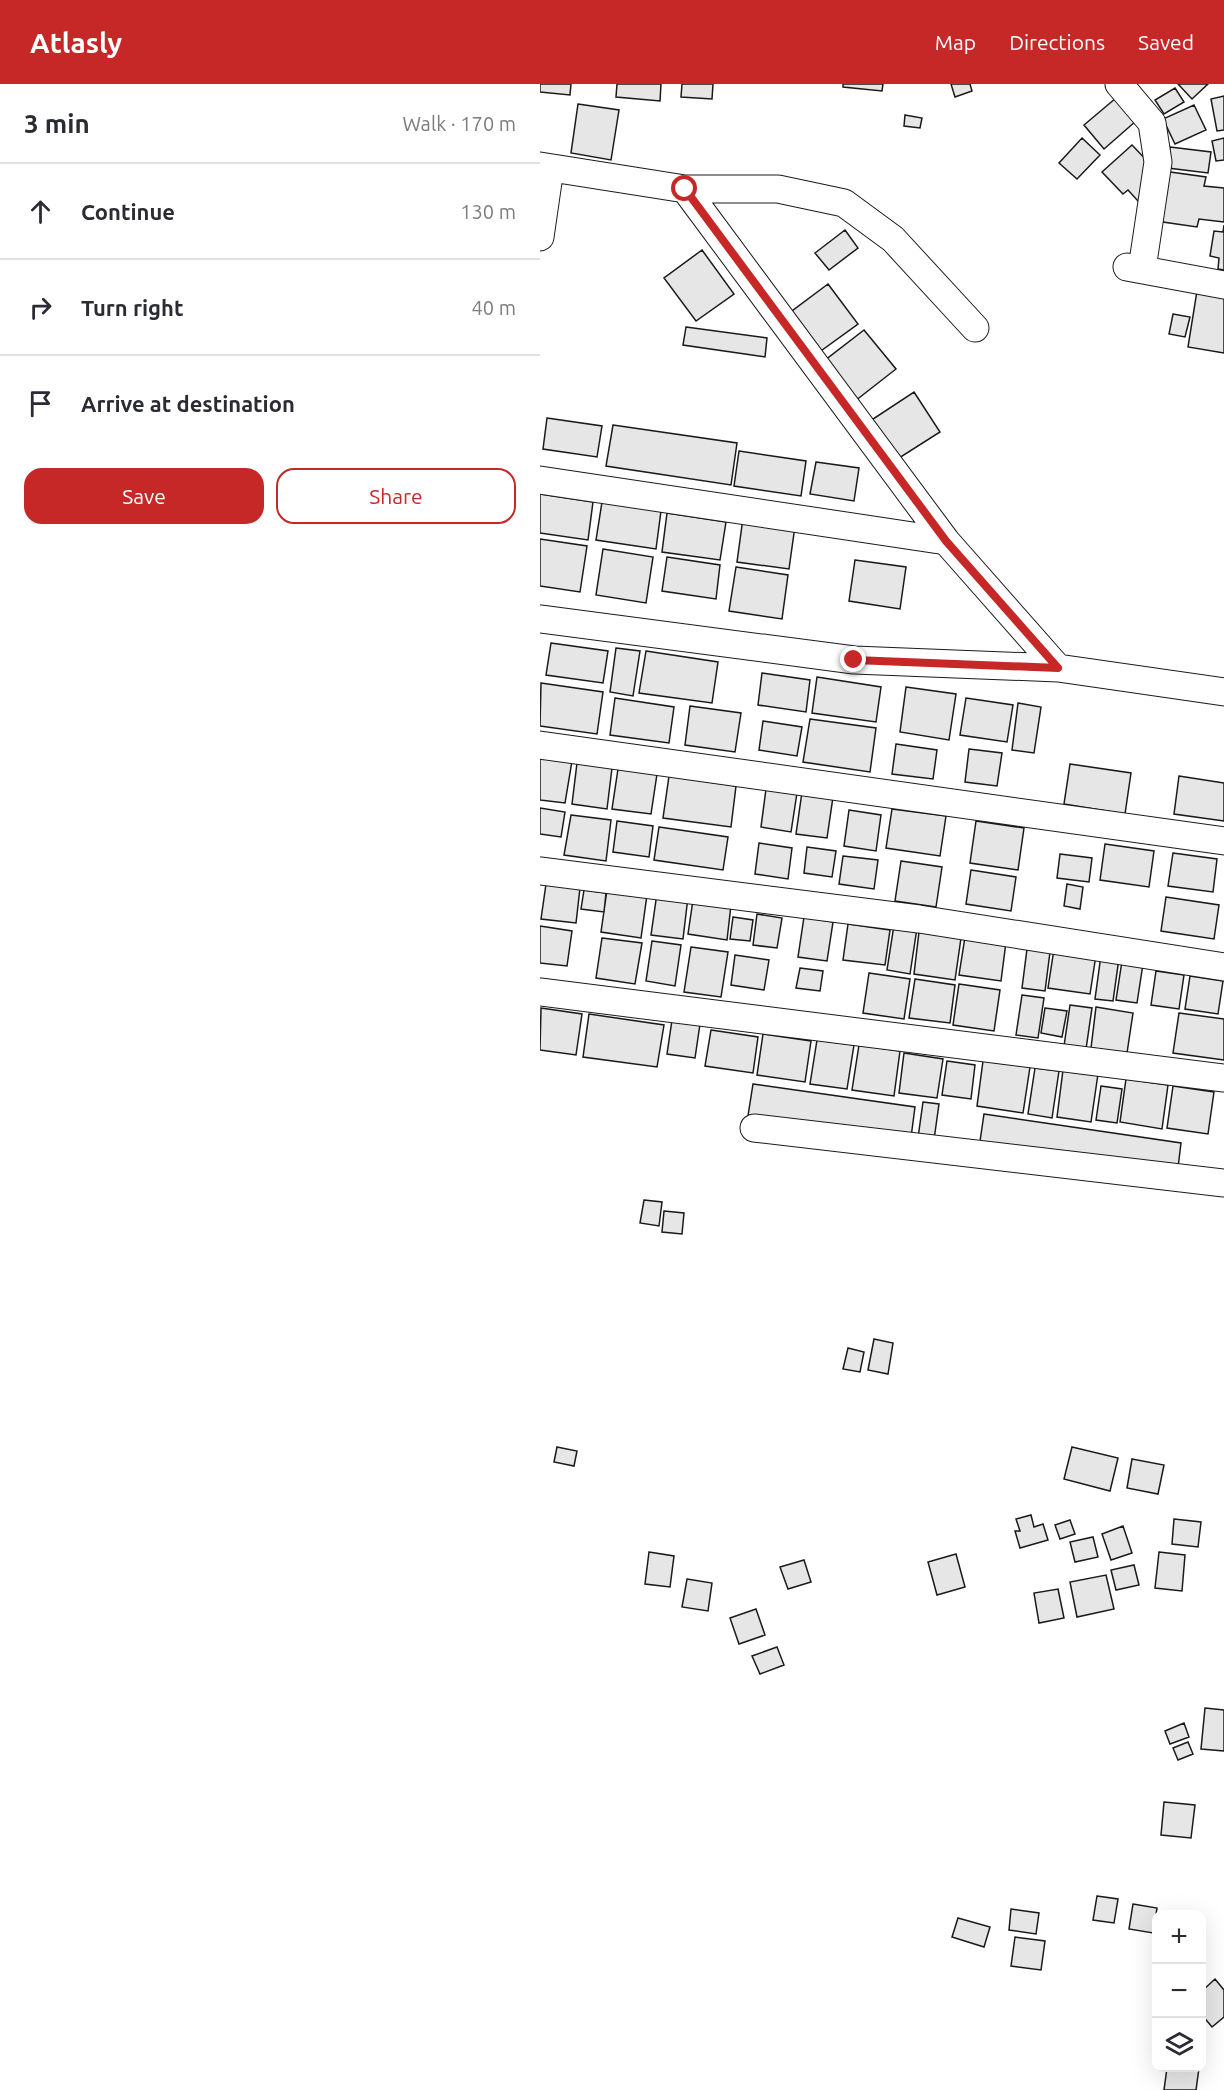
<!DOCTYPE html>
<meta charset="utf-8">
<style>
:root{--surface:#fff;--page:#f2f2f3;--text:#2b2b33;--muted:#7c7c81;--line:#e1e1e2;--accent:#c62828}
body{margin:0;font-family:Ubuntu,sans-serif;background:var(--page);color:var(--text)}
.controls{position:absolute;right:18px;bottom:18px;display:grid;overflow:hidden;border-radius:12px;box-shadow:0 6px 24px #0002}
.controls button{width:54px;height:54px;display:grid;place-items:center;padding:0;border:0;border-bottom:2px solid var(--line);background:var(--surface);color:var(--text);font:30px sans-serif}
.stop{position:absolute;width:18px;height:18px;margin:-14px;border:4px solid #c62828;border-radius:50%;background:#fff}
.stop.end{background:#c62828;border-color:#fff;box-shadow:0 2px 6px #0008}
.list{margin:0;padding:0;list-style:none}
h2{display:flex;justify-content:space-between;align-items:center;height:78px;margin:0;padding:0 24px;font-size:26px}
h2 small{font-size:20px;font-weight:400;color:var(--muted)}
.list li{display:grid;grid-template-columns:39px 1fr auto;gap:18px;align-items:center;box-sizing:border-box;height:96px;padding:0 24px;border-top:2px solid var(--line)}
.list b{display:block;font-size:22px;white-space:nowrap}
.list em{font-size:20px;font-style:normal;color:var(--muted)}
.actions{display:flex;gap:12px;padding:18px 24px}
.actions a{flex:1;padding:14px 0;border:2px solid var(--accent);border-radius:18px;text-align:center;font-size:21px;color:var(--accent)}
.actions .main{background:var(--accent);color:#fff}
.icon{flex:none;width:33px;height:33px;fill:none;stroke:currentColor;stroke-width:2;stroke-linecap:round;stroke-linejoin:round}
.map{position:relative;flex:none;width:684px;height:2006px;overflow:hidden}
header{display:flex;align-items:center;gap:36px;box-sizing:border-box;height:84px;padding:0 30px;background:var(--accent);color:#fff}
header strong{font-size:28px}
nav{display:flex;gap:33px;margin-inline-start:auto;font-size:21px}
main{display:flex}
aside{flex:1;background:var(--surface)}
.map>svg:first-child{display:block}
.building{fill:#e6e6e6;stroke:#1a1a1a;stroke-width:1.5}
.lines{fill:none;stroke-linecap:round;stroke-linejoin:round}
.street-casing{stroke:#1a1a1a;stroke-width:29}
.street{stroke:#fff;stroke-width:27}
.route{stroke:#c62828;stroke-width:8}
</style>
<header>
<strong>Atlasly</strong>
<nav><a>Map</a><a>Directions</a><a>Saved</a></nav>
</header>
<main>
<aside>
<h2>3 min<small>Walk · 170 m</small></h2>
<ul class="list">
<li><svg class="icon" aria-label="ahead" viewBox="0 0 24 24"><path d="M12 20V5M6 11l6-6 6 6"/></svg><div><b>Continue</b></div><em>130 m</em></li>
<li><svg class="icon" aria-label="right" viewBox="0 0 24 24"><path d="M7 20v-9h11M14 6l5 5-5 5"/></svg><div><b>Turn right</b></div><em>40 m</em></li>
<li><svg class="icon" aria-label="arrive" viewBox="0 0 24 24"><path d="M6 21V4h12l-3 4 3 4H6"/></svg><div><b>Arrive at destination</b></div></li>
</ul>
<div class="actions"><a class="main">Save</a><a>Share</a></div>
</aside>
<div class="map">
<svg width="684" height="2006" viewBox="0 0 684 2006">
<rect width="100%" height="100%" fill="#fff"/>
<path class="building" d="M0,0H31L30,11L0,8Z
M77,0H121L120,17L76,13Z
M142,0H173L172,15L141,13Z
M303,0H343L342,7L303,3Z
M411,0H430L432,7L415,13Z
M638,0H668L652,15Z
M635,4L644,18L624,30L615,16Z
M684,12V46L677,47L671,15Z
M576,14L596,37L564,65L544,41Z
M38,20L79,26L71,76L31,69Z
M654,21L666,46L635,60L623,35Z
M365,31L382,34L380,44L364,42Z
M542,54L560,71L537,95L519,79Z
M684,54V76L676,77L672,57Z
M592,61L613,83V103L598,117L588,106L583,110L562,88Z
M630,63L671,68L668,89L628,84Z
M623,87L666,93L664,102L684,104V138L659,135L657,143L616,137Z
M684,141V186L678,185L679,174L670,172L674,147L683,148Z
M305,146L318,164L289,186L275,169Z
M162,166L194,210L156,237L124,194Z
M288,200L318,240L278,269L248,230Z
M657,207L684,212V269L648,263Z
M633,230L650,233L645,253L629,250Z
M146,243L227,254L225,273L143,261Z
M324,246L356,285L315,317L284,277Z
M374,308L400,348L356,376L330,337Z
M7,334L62,342L57,373L3,365Z
M73,341L197,359L191,401L66,382Z
M199,367L266,377L261,412L194,402Z
M276,378L319,384L314,417L270,410Z
M0,410L53,418L48,456L0,449Z
M62,418L121,427L116,465L56,456Z
M127,429L186,438L180,476L122,468Z
M203,434L255,442L249,485L197,478Z
M0,455L47,462L40,508L0,502Z
M63,465L113,473L106,519L56,511Z
M127,473L180,481L176,515L122,507Z
M315,476L366,483L360,525L309,517Z
M196,483L248,491L242,535L189,527Z
M11,559L68,567L63,599L6,591Z
M76,564L100,567L93,612L70,608Z
M106,567L178,578L172,619L99,609Z
M222,589L270,596L266,628L218,621Z
M277,593L341,603L336,638L272,629Z
M1,599L63,608L57,650L0,642Z
M366,603L416,610L409,656L360,648Z
M75,614L134,623L129,659L70,651Z
M426,614L473,621L467,658L420,651Z
M478,619L501,623L494,669L472,666Z
M150,622L201,629L195,668L145,661Z
M270,635L336,644L330,688L263,678Z
M223,637L262,643L257,672L219,666Z
M356,660L397,666L393,695L352,690Z
M429,665L462,669L457,702L425,698Z
M0,672L32,677L25,719L0,716Z
M37,679L72,684L67,725L32,720Z
M530,680L591,689L585,730L524,720Z
M78,685L117,690L111,730L72,725Z
M129,692L196,702L191,743L123,734Z
M639,692L684,699V737L634,730Z
M226,705L257,709L251,748L221,743Z
M262,708L293,713L287,754L256,750Z
M0,724L25,728L21,753L0,750Z
M352,725L406,732L400,772L346,764Z
M309,726L341,731L336,767L304,762Z
M31,731L71,736L66,777L24,771Z
M77,737L113,742L109,773L73,768Z
M436,737L484,744L478,786L430,779Z
M119,743L188,753L183,786L114,776Z
M219,759L252,764L248,795L215,790Z
M565,760L614,767L609,803L560,796Z
M267,763L296,767L292,793L264,789Z
M633,769L677,775L673,808L628,802Z
M520,770L552,774L549,798L517,794Z
M303,772L338,776L334,805L299,800Z
M361,777L402,783L396,823L355,817Z
M431,786L476,793L471,827L426,820Z
M6,800L40,804L36,839L1,835Z
M527,800L543,803L540,825L524,822Z
M44,806L66,809L64,828L41,825Z
M67,806L107,811L101,854L61,848Z
M117,809L148,813L143,855L111,851Z
M626,813L679,821L674,855L621,847Z
M153,816L191,821L187,856L148,850Z
M217,830L242,834L237,864L213,861Z
M193,833L213,836L210,857L190,855Z
M264,833L293,838L287,877L258,873Z
M308,840L350,846L345,881L303,876Z
M354,841L377,844L370,890L347,886Z
M0,842L32,847L27,882L0,879Z
M379,848L421,854L415,896L374,890Z
M425,853L466,858L461,897L419,891Z
M62,854L102,859L95,900L56,894Z
M112,857L141,861L135,902L106,897Z
M151,863L188,868L181,913L144,908Z
M487,865L510,868L505,907L482,904Z
M514,865L556,871L550,910L508,904Z
M195,871L229,876L224,906L191,901Z
M561,871L579,874L573,917L555,915Z
M582,877L603,880L597,919L576,916Z
M260,884L283,887L280,907L256,904Z
M616,887L644,891L639,925L611,921Z
M329,889L370,895L364,935L323,929Z
M650,892L683,897L678,930L645,925Z
M375,895L415,901L410,939L369,934Z
M419,900L460,906L454,947L413,941Z
M482,911L504,914L498,954L476,951Z
M530,921L552,924L546,965L524,962Z
M556,923L593,929L587,969L551,964Z
M1,924L42,930L36,971L0,966Z
M505,924L527,927L522,953L501,949Z
M639,929L684,935V976L633,969Z
M49,930L124,941L117,983L43,973Z
M132,936L160,940L155,974L127,970Z
M171,946L218,953L213,989L165,982Z
M223,950L271,957L265,998L217,991Z
M277,956L314,961L307,1005L270,1000Z
M319,961L360,967L354,1012L312,1006Z
M364,969L403,975L397,1014L359,1009Z
M407,977L435,981L431,1015L402,1011Z
M443,977L490,983L483,1029L437,1022Z
M495,984L519,987L512,1034L488,1030Z
M523,986L558,990L551,1038L517,1033Z
M586,995L628,1001L622,1045L580,1038Z
M213,1000L375,1023L370,1061L207,1038Z
M561,1002L582,1005L577,1039L556,1036Z
M633,1002L674,1008L668,1050L627,1044Z
M383,1018L399,1020L393,1063L377,1061Z
M444,1030L641,1059L637,1092L439,1064Z
M104,1116L122,1118L119,1142L100,1139Z
M124,1127L144,1129L142,1150L122,1148Z
M334,1255L353,1259L348,1290L328,1286Z
M308,1264L324,1268L320,1288L303,1285Z
M17,1363L37,1367L34,1382L14,1378Z
M532,1363L578,1374L570,1407L524,1395Z
M592,1375L624,1381L618,1410L587,1404Z
M491,1431L494,1443L503,1440L508,1456L480,1464L475,1447H480L476,1435Z
M634,1435L661,1438L658,1463L632,1460Z
M530,1436L535,1450L520,1455L515,1441Z
M583,1442L592,1469L571,1476L562,1450Z
M553,1453L558,1473L535,1478L530,1458Z
M109,1468L134,1472L130,1503L105,1500Z
M619,1468L645,1471L642,1507L615,1504Z
M416,1470L425,1503L397,1511L388,1478Z
M264,1476L271,1498L248,1505L240,1483Z
M594,1481L599,1501L576,1506L571,1486Z
M566,1491L574,1525L537,1533L530,1498Z
M147,1495L172,1499L168,1527L142,1523Z
M518,1505L524,1534L499,1539L494,1509Z
M216,1525L225,1551L199,1560L190,1534Z
M237,1563L244,1581L220,1590L212,1572Z
M665,1624L684,1626V1667L661,1665Z
M644,1639L649,1653L630,1660L625,1647Z
M648,1658L653,1670L638,1676L633,1664Z
M624,1718L655,1721L651,1754L621,1751Z
M557,1812L578,1815L574,1839L553,1836Z
M593,1820L617,1824L613,1849L589,1845Z
M471,1825L499,1829L496,1850L469,1846Z
M418,1834L450,1843L444,1863L412,1853Z
M475,1853L505,1857L501,1886L471,1882Z
M675,1895L684,1906V1933L672,1943L662,1931V1907Z
M627,1984H659L656,2006H624Z"/>
<g class="lines">
<defs>
<path id="street" d="M579,0L612,39L618,78L602,185
M0,82L145,105L406,457L518,584L684,608
M145,105H238L304,119L353,155L435,244
M0,153L10,84
M587,183L684,201
M0,396L406,457
M0,535L314,576L518,584
M0,661L684,757
M0,787L379,835L684,883
M0,908L684,994
M214,1044L684,1099"/>
</defs>
<use href="#street" class="street-casing"/>
<use href="#street" class="street"/>
</g>
<g class="lines">
<path class="route" d="M145,105L406,457L518,584L314,576"/>
</g>
</svg>
<div class="controls">
<button>+</button>
<button>−</button>
<button><svg class="icon" aria-label="layers" viewBox="0 0 24 24"><path d="M12 4l9 5-9 5-9-5zM3 14l9 5 9-5"/></svg></button>
</div>
<div class="stop" style="left:145px;top:105px"></div>
<div class="stop end" style="left:314px;top:576px"></div>
</div>
</main>
